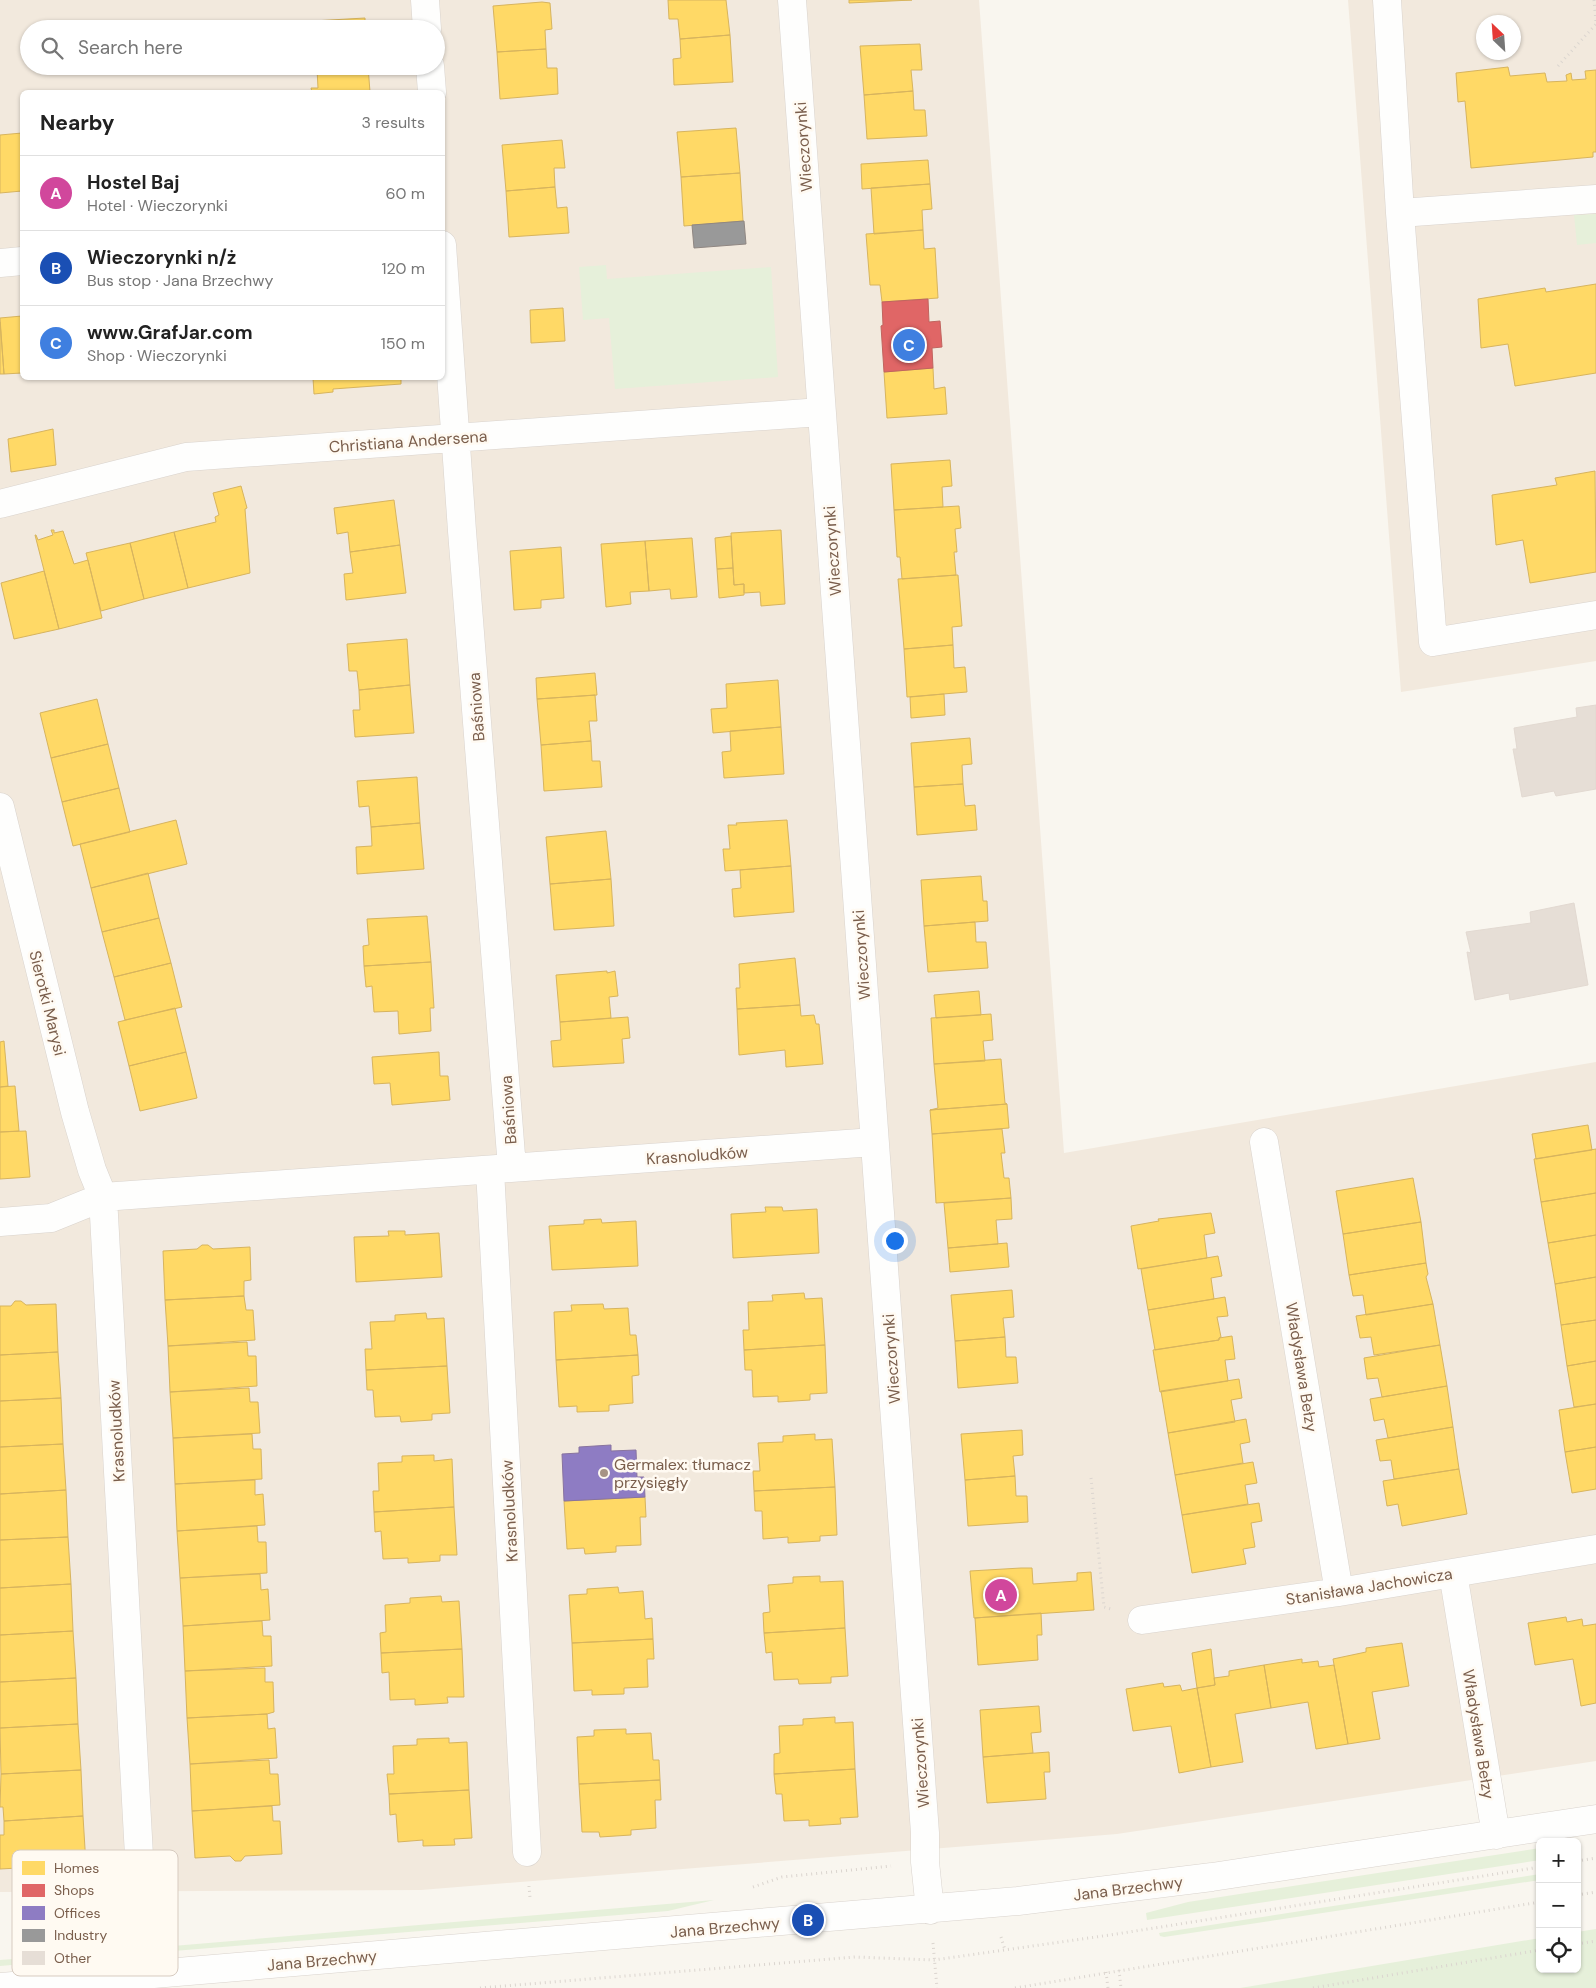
<!DOCTYPE html>
<meta charset="utf-8">
<style>
:root{--surface:#fff;--page:#f2f2f2;--text:#222;--muted:#767676;--line:#e0e0e0;--accent:#5d554f}
body{margin:0;font-family:"DM Sans",sans-serif;background:var(--page);color:var(--text)}
.controls{position:absolute;right:15px;bottom:15px;display:grid;overflow:hidden;border-radius:8px;box-shadow:0 1px 4px #0004}
.controls button{width:45px;height:45px;display:grid;place-items:center;padding:0;border:0;border-bottom:1px solid var(--line);background:var(--surface);color:var(--text);font:25px sans-serif}
.compass{position:absolute;left:1476px;top:15px;width:45px;height:45px;border-radius:50%;background:var(--surface);box-shadow:0 1px 4px #0004;rotate:335deg}
.you{position:absolute;left:894px;top:1240px;width:18px;height:18px;margin:-12px;border:4px solid #fff;border-radius:50%;background:#1a73e8;box-shadow:0 0 0 8px #1a73e833}
.badge{display:grid;place-items:center;width:32px;height:32px;border-radius:50%;background:var(--accent);color:#fff;font-size:16px;font-weight:700}
.pin{position:absolute;translate:-50% -50%;border:2px solid #fff;box-shadow:0 1px 5px #0006}
.list{margin:0;padding:0;list-style:none}
h2{display:flex;justify-content:space-between;align-items:center;height:65px;margin:0;padding:0 20px;font-size:21px}
h2 small{font-size:16px;font-weight:400;color:var(--muted)}
.list li{display:grid;grid-template-columns:32px 1fr auto;gap:15px;align-items:center;box-sizing:border-box;height:75px;padding:0 20px;border-top:1px solid var(--line)}
.list b{display:block;font-size:19px;white-space:nowrap}
.list p{margin:0;font-size:16px;white-space:nowrap;color:var(--muted)}
.list em{font-size:16px;font-style:normal;color:var(--muted)}
.icon{flex:none;width:28px;height:28px;fill:none;stroke:currentColor;stroke-width:2;stroke-linecap:round;stroke-linejoin:round}
.map{position:relative;flex:none;width:1596px;height:1988px;overflow:hidden}
.search{position:absolute;background:var(--surface);box-shadow:0 1px 4px #0004;left:20px;top:20px;width:425px;height:55px;display:flex;align-items:center;gap:12px;box-sizing:border-box;padding:0 18px;border-radius:28px;color:var(--muted);font-size:19px}
.panel{position:absolute;background:var(--surface);box-shadow:0 1px 4px #0004;left:20px;top:90px;width:425px;height:290px;border-radius:8px}
.map>svg:first-child{display:block}
.residential{fill:#f2e9dd;fill-rule:evenodd}
.green{fill:#e6f0da}
.homes{fill:#ffd966;stroke:#d7b45e}
.shops{fill:#e06666;stroke:#c1645e}
.offices{fill:#8e7cc3;stroke:#88739f}
.industry{fill:#999;stroke:#908782}
.building{fill:#e6ded6;stroke:#e2d9d1}
.lines{fill:none;stroke-linecap:round;stroke-linejoin:round}
.minor-casing{stroke:#d9d3cd;stroke-width:29}
.path{stroke:#dbd5cf;stroke-width:3;stroke-dasharray:1 4;stroke-linecap:butt}
.minor{stroke:#fefefd;stroke-width:28}
.poi-dot{fill:#a69385;stroke:#fffaf2;stroke-width:2}
.labels{text-anchor:middle;stroke-width:5;stroke-linejoin:round;paint-order:stroke}
.street-label{font-size:16px;fill:#7a5e4c;stroke:#fffaf2}
.poi-label{font-size:16px;fill:#7a5e4c;stroke:#fffaf2;text-anchor:start}
.key{fill:#fffaf2;stroke:#d7cbc0;stroke-width:1}
.key-label{font-size:14px;fill:#7a5e4c}
</style>
<div class="map">
<svg width="1596" height="1988" viewBox="0 0 1596 1988">
<rect width="100%" height="100%" fill="#f9f6ef"/>
<path class="residential" d="M0,0H979L1064,1153L1596,1062V1761L1117,1834L421,1890L0,1892ZM29,29H436V66H29ZM22,92H442V378H22Z
M1348,0H1596V661L1401,692ZM1484,22H1514V52H1484Z"/>
<path class="green" d="M1596,214V243L1577,245L1574,215Z
M606,265L607,279L771,267L778,377L615,389L609,318L583,320L579,267Z
M1540,1848V1860L1147,1920L1146,1913L1188,1902Z
M1540,1874V1880L1164,1937L1160,1936L1159,1933Z
M714,1900L668,1911L137,1954V1949Z
M1596,1929V1988H1240L1540,1938V1969H1577V1932Z
M92,1953L93,1958L0,1966V1960Z"/>
<path class="homes" d="M668,0H726L730,35L680,39L678,19H669Z
M849,0H912L849,3Z
M542,2L550,3L552,29L545,30L546,49L497,52L493,6Z
M365,18V29H306V23H313V21Z
M730,35L733,82L674,85L673,59L681,58L680,39Z
M920,44L922,70H911L913,91L864,95L860,46Z
M546,49L547,68H557L558,94L500,99L497,52Z
M354,66H368L370,92H312L311,88H318L317,69Z
M1508,67L1510,76L1545,73L1547,82L1567,81L1566,75L1571,73L1572,80L1586,79L1585,71L1596,70V152H1593V157L1471,168L1465,101L1458,102L1456,73Z
M913,91L914,110H925L927,136L867,139L864,95Z
M736,128L740,173L681,177L677,132Z
M22,133V191L0,193V135Z
M562,140L565,168H554L555,187L506,191L502,145Z
M928,160L930,184L862,189L861,164Z
M740,173L743,221L684,226L681,177Z
M930,184L932,209L922,210L923,230L874,234L871,188Z
M555,187L557,208L567,207L569,233L509,237L506,191Z
M923,230L924,249L935,248L938,298L882,302L880,285H870L866,234Z
M1596,284V373L1515,386L1508,344L1481,348L1478,299L1545,288L1546,292Z
M563,308L565,341L531,343L530,310Z
M22,316V373L4,374L0,318Z
M0,322L4,374H0Z
M933,368L934,389L945,387L947,414L887,418L884,372Z
M313,378H401V384L333,389V392L314,394Z
M53,429L56,465L11,472L8,439Z
M950,460L952,486L942,487L943,507L894,510L891,464Z
M1595,471L1596,572L1530,583L1523,540L1496,545L1492,495L1557,485L1555,478Z
M241,486L247,508L245,509L250,573L188,588L174,532L216,522L215,517L219,515L213,493Z
M394,500L400,545L350,552L348,532L337,534L334,508Z
M959,506L961,528L955,529L957,552H954L956,575L902,579L900,557H897L894,510Z
M51,530H54V533L63,531L74,564L88,560L102,618L59,629L35,535H36L38,540L53,535Z
M781,530L785,604L761,606L760,592L744,593V584L734,585L731,533Z
M174,532L188,588L144,599L130,543Z
M731,536L733,568L717,569L715,538Z
M692,538L697,597L671,599L670,589L649,591L645,541Z
M645,541L649,591L630,592L631,604L606,607L601,544Z
M130,543L144,599L101,611L86,553Z
M400,545L406,593L346,600L344,574L353,573L350,552Z
M561,547L564,598L541,600V608L514,610L510,551Z
M733,568L734,585L744,584V595L719,598L717,569Z
M44,571L59,629L14,639L1,583Z
M958,575L962,626L952,627L953,645L904,649L898,579Z
M407,639L410,685L359,690L357,671H349L347,644Z
M953,645L954,668L965,667L967,692L907,697L904,649Z
M595,673L597,695L537,699L536,678Z
M778,680L781,727L713,733L711,709L727,708L726,684Z
M410,685L414,733L355,737L353,710H360L359,690Z
M944,694L945,715L911,718L910,697Z
M595,695L597,721H589L591,741L541,745L537,699Z
M97,699L108,744L51,758L40,713Z
M781,727L784,774L724,778L722,752L731,751L730,731Z
M970,738L972,764L962,765L963,784L914,787L911,743Z
M591,741L592,761H600L602,787L544,791L541,745Z
M108,744L119,788L62,802L51,758Z
M417,777L420,823L371,827L369,806L359,807L357,781Z
M963,784L965,806L975,805L977,830L917,835L914,787Z
M119,788L130,832L73,846L62,802Z
M176,820L187,864L91,888L80,844Z
M787,820L791,866L725,871L723,849H730L728,825H737L736,823Z
M420,823L424,869L357,874L356,847L372,846L371,827Z
M606,831L611,879L550,884L546,837Z
M791,866L794,912L734,917L732,889L741,888L740,870Z
M148,873L159,918L102,932L91,888Z
M981,876L983,901H987L988,921L924,926L921,880Z
M611,879L614,926L554,930L550,884Z
M427,916L431,962L364,966L363,946L369,945L367,919Z
M159,918L171,963L114,977L102,932Z
M975,922L976,942H986L988,968L928,972L924,926Z
M795,958L800,1005L737,1009L736,988H740L739,964Z
M431,962L434,1008H430L431,1031L399,1034L398,1011L374,1012L372,986L366,987L364,966Z
M171,963L182,1007L125,1020L114,977Z
M607,971V973L615,971L618,996L609,997L611,1018L560,1022L556,975Z
M979,991L981,1015L936,1018L934,995Z
M800,1005L801,1016L814,1015L816,1024H819L823,1064L786,1067L785,1050L739,1055L737,1009Z
M175,1008L186,1052L129,1066L118,1022Z
M991,1014L993,1040L983,1041L985,1061L934,1064L931,1018Z
M628,1017L630,1038L622,1039L624,1063L553,1067L551,1041L561,1040L560,1022Z
M4,1041L8,1086L0,1087V1042Z
M186,1052L197,1098L140,1111L129,1066Z
M439,1052L440,1076H448L450,1100L392,1105L390,1083L374,1084L372,1057Z
M1001,1059L1005,1103L1007,1104L930,1110L938,1108L934,1064Z
M15,1086L19,1131L0,1132V1087Z
M1007,1104L1009,1128L932,1134L930,1110Z
M1588,1125L1592,1150L1536,1159L1532,1134Z
M1002,1129L1005,1153H1001L1004,1178H1009L1011,1198L936,1203L932,1134Z
M26,1131L30,1177L0,1179V1132Z
M1596,1149V1193L1541,1202L1534,1159Z
M1413,1178L1421,1222L1343,1234L1336,1191Z
M1596,1193V1235L1548,1243L1541,1202Z
M1011,1198L1012,1219L996,1220L998,1244L948,1248L944,1203Z
M765,1207H782L783,1211L817,1209L819,1253L733,1258L731,1214L766,1212Z
M1211,1213L1215,1233L1204,1235L1207,1258L1138,1269L1131,1226L1159,1221L1158,1219Z
M601,1219L602,1223L636,1221L638,1266L552,1270L549,1226L584,1224V1220Z
M1421,1222L1426,1263L1349,1275L1343,1234Z
M388,1231H405V1235L439,1233L442,1277L356,1282L354,1237L389,1236Z
M1596,1235V1277L1555,1284L1548,1243Z
M1007,1243L1009,1267L950,1272L948,1248Z
M202,1245H208L213,1249L250,1247L251,1280L244,1281V1296L165,1300L163,1251L197,1249Z
M1218,1256L1222,1276L1211,1278L1214,1299L1148,1310L1141,1269Z
M1426,1263L1428,1274L1426,1277L1433,1304L1366,1315L1363,1295L1353,1296L1349,1275Z
M1596,1277V1320L1561,1325L1555,1284Z
M1012,1290L1014,1317L1003,1318L1005,1337L955,1341L951,1295Z
M804,1293L805,1299L822,1298L825,1345L744,1350L743,1330H749L748,1302L773,1301L772,1295Z
M244,1296L246,1310H253L255,1340L168,1346L165,1300Z
M1225,1297L1228,1316L1217,1317L1221,1337L1219,1338V1340L1155,1350L1148,1310Z
M15,1301H21L26,1305L56,1304L58,1352L0,1355V1306H11Z
M603,1304L604,1309L628,1308L630,1335H636L638,1355L556,1360L554,1312L572,1311L571,1305Z
M1433,1304L1440,1345L1374,1355L1371,1337L1360,1338L1356,1316Z
M426,1313L427,1319L444,1318L447,1366L366,1370L365,1349H372L370,1322L395,1321V1315Z
M1596,1320V1361L1567,1366L1561,1325Z
M1232,1336L1235,1359L1225,1360L1228,1381L1160,1392L1153,1350L1219,1340V1338Z
M1005,1337L1006,1357H1016L1018,1383L958,1388L955,1341Z
M247,1342L248,1356H256L257,1386L170,1392L168,1346Z
M825,1345L827,1393L810,1394V1400L778,1402V1396L753,1397L752,1370H745L744,1350Z
M1440,1345L1447,1386L1382,1397L1378,1378L1367,1379L1364,1358Z
M58,1352L61,1398L0,1401V1355Z
M638,1355L639,1375L632,1376L633,1403L609,1405V1411L577,1412V1406L559,1407L556,1360Z
M1596,1361V1404L1574,1407L1567,1366Z
M447,1366L450,1413L432,1414V1420L401,1422L400,1416L375,1417L373,1390H367L366,1370Z
M1239,1379L1242,1398L1231,1400L1235,1422L1168,1433L1161,1391Z
M1447,1386L1453,1427L1388,1438L1384,1419L1374,1421L1370,1399Z
M249,1388L250,1402H258L260,1433L173,1438L170,1392Z
M61,1398L63,1444L0,1447V1401Z
M1596,1404V1447L1565,1452L1559,1410Z
M1246,1419L1250,1442L1240,1444L1243,1463L1175,1475L1168,1433Z
M1453,1427L1459,1469L1394,1479L1391,1460L1380,1461L1376,1440Z
M1022,1430L1023,1455L1013,1456L1015,1476L965,1480L961,1434Z
M252,1434L253,1449H261L262,1479L175,1484L173,1438Z
M815,1434V1440L832,1439L835,1487L754,1491L753,1471H760L758,1443L783,1442V1436Z
M63,1444L66,1490L0,1494V1447Z
M1596,1447V1489L1572,1493L1565,1452Z
M434,1455V1461L452,1459L454,1507L374,1512L373,1491H379L378,1463L402,1462V1456Z
M1253,1462L1257,1483L1245,1485L1248,1504L1182,1515L1175,1475Z
M1459,1469L1467,1514L1402,1526L1398,1504L1387,1506L1383,1481Z
M1015,1476L1016,1496H1027L1028,1522L968,1526L965,1480Z
M255,1480V1495L263,1494L265,1525L177,1531L175,1484Z
M835,1487L837,1535L820,1536V1541L788,1543V1537L763,1539L762,1511H755L754,1491Z
M66,1490L68,1537L0,1540V1494Z
M645,1497L646,1517H640L641,1545L616,1546V1552L585,1554L584,1548L567,1549L564,1501Z
M1259,1503L1262,1521L1251,1523L1255,1547L1243,1549L1246,1564L1192,1573L1182,1515Z
M454,1507L457,1555H440V1561L408,1563V1558L383,1559L381,1531L375,1532L374,1512Z
M257,1526L258,1542H266L267,1573L180,1578L177,1531Z
M68,1537L71,1584L0,1588V1540Z
M1021,1568H1032L1033,1584L1077,1581V1573L1091,1572L1094,1610L974,1618L970,1571Z
M260,1574L261,1590L268,1589L270,1620L183,1626L180,1578Z
M820,1576V1582L843,1581L845,1628L764,1633L763,1613L770,1612L768,1585L793,1583V1577Z
M71,1584L73,1631L0,1635V1588Z
M618,1587L619,1593L643,1591L645,1619L652,1618L653,1639L572,1643L569,1595L587,1594V1589Z
M441,1596L442,1602L459,1601L462,1649L381,1653L380,1633L386,1632L385,1605L410,1603V1598Z
M1041,1613L1042,1635H1037L1038,1660L978,1665L975,1618Z
M1566,1617L1567,1622L1582,1619L1583,1626L1596,1624V1703L1581,1706L1573,1659L1535,1665L1528,1623Z
M262,1621L263,1636H271L272,1666L185,1671L183,1626Z
M845,1628L848,1676L831,1677V1683L799,1684L798,1679L774,1680L772,1652L766,1653L764,1633Z
M73,1631L76,1678L0,1682V1635Z
M653,1639L654,1659H647L648,1687L624,1688V1694L592,1695V1690L574,1691L572,1643Z
M1402,1643L1409,1686L1372,1692L1380,1739L1348,1744L1333,1659L1366,1652V1648Z
M462,1649L464,1697H447L448,1703L415,1705V1699L390,1700L389,1672L382,1673L381,1653Z
M1211,1649L1215,1685L1197,1688L1192,1653Z
M1302,1659V1663L1318,1661L1319,1667L1334,1665L1348,1744L1316,1749L1308,1702L1271,1708L1264,1665Z
M1264,1665L1271,1708L1235,1714L1243,1762L1211,1767L1197,1688L1215,1685L1214,1678L1229,1676V1671Z
M265,1668V1682H273L274,1712L267,1714L187,1718L185,1671Z
M76,1678L78,1724L0,1728V1682Z
M1163,1683L1164,1687L1180,1685L1182,1691L1197,1688L1211,1767L1179,1773L1171,1726L1133,1731L1126,1689Z
M1039,1706L1041,1732L1031,1733L1033,1753L983,1757L980,1710Z
M267,1714L268,1729L275,1728L277,1758L190,1764L187,1718Z
M835,1717V1723L853,1722L855,1769L774,1774V1754L780,1753L779,1726L803,1725V1719Z
M78,1724L81,1770L1,1774L0,1728Z
M626,1729V1734L651,1733L653,1760H659L660,1780L579,1784L577,1737L594,1736V1730Z
M449,1738V1743L467,1742L469,1790L389,1794L387,1774H394L393,1746L417,1745V1739Z
M1049,1752L1050,1772H1044L1046,1799L987,1803L983,1757Z
M269,1760L270,1774H278L280,1805L192,1811L190,1764Z
M855,1769L858,1817L840,1818L841,1824L809,1826V1820L784,1821L782,1794H776L774,1774Z
M81,1770L83,1816L4,1821L3,1807H0L1,1774Z
M660,1780L661,1800H655L656,1828L631,1830V1835L600,1837L599,1832H582L579,1784Z
M469,1790L472,1838L454,1839L455,1845L423,1846V1840L398,1842L396,1814L390,1815L389,1794Z
M272,1806L273,1821H280L282,1854L245,1856L241,1861H235L230,1856L195,1858L192,1811Z
M83,1816L86,1865L51,1866L47,1871L40,1872L36,1867L0,1869V1835H4V1821Z"/>
<path class="shops" d="M928,299L929,322L940,321L942,347L932,348L933,368L884,372L881,326L883,325L882,302Z"/>
<path class="offices" d="M611,1445V1451L636,1450L637,1477H644L645,1497L564,1501L562,1454L579,1453V1447Z"/>
<path class="industry" d="M744,221L746,244L694,248L692,225Z"/>
<path class="building" d="M1596,705V789L1556,796L1554,791L1522,797L1513,749H1517L1514,728L1577,717L1576,708Z
M1574,903L1588,985L1510,1000L1509,993L1475,1000L1467,952L1471,953L1466,932L1531,923L1530,912Z"/>
<g class="lines">
<defs>
<path id="minor" d="M425,0L427,29
M792,0L925,1833V1862L930,1910
M1387,0L1400,213L1433,642L1596,615
M430,66L432,92
M1400,213L1596,199
M442,245L462,531L512,1168
M0,263L22,261
M0,504L186,457L821,412
M0,807L75,1112L92,1170L103,1197L140,1874
M1264,1142L1339,1592
M490,1170L527,1852
M0,1222L51,1218L103,1197L874,1142
M1453,1573L1496,1835
M1142,1620L1339,1592L1596,1549
M0,1987L1018,1901L1212,1877L1596,1819"/>
</defs>
<use href="#minor" class="minor-casing"/>
<path class="path" d="M1594,0L1596,22
M1558,66L1596,24
M1091,1478L1104,1607L1111,1609
M1577,1861L1596,1858
M529,1886L530,1898
M753,1887L782,1877L891,1866
M1577,1895L1596,1892
M122,1935L133,1908
M1001,1937L1005,1950
M933,1943L937,1988
M1577,1944L1596,1941
M1119,1970L1121,1988
M1106,1972L1108,1988
M480,1988L855,1957L934,1960L1110,1935L1540,1867
M1015,1988L1540,1902
M1313,1988L1540,1950"/>
<use href="#minor" class="minor"/>
</g>
<circle class="poi-dot" cx="604" cy="1473" r="5"/>
<g class="labels">
<g class="street-label">
<text transform="translate(803 147) rotate(-94)" y="6">Wieczorynki</text>
<text transform="translate(408 441) rotate(-4)" y="6">Christiana Andersena</text>
<text transform="translate(832 551) rotate(-94)" y="6">Wieczorynki</text>
<text transform="translate(476 707) rotate(-94)" y="6">Baśniowa</text>
<text transform="translate(861 955) rotate(-94)" y="6">Wieczorynki</text>
<text transform="translate(48 1003) rotate(76)" y="6">Sierotki Marysi</text>
<text transform="translate(508 1110) rotate(-94)" y="6">Baśniowa</text>
<text transform="translate(697 1155) rotate(-4)" y="6">Krasnoludków</text>
<text transform="translate(891 1359) rotate(-94)" y="6">Wieczorynki</text>
<text transform="translate(1302 1367) rotate(81)" y="6">Władysława Bełzy</text>
<text transform="translate(116 1431) rotate(-93)" y="6">Krasnoludków</text>
<text transform="translate(509 1511) rotate(-93)" y="6">Krasnoludków</text>
<text transform="translate(1369 1586) rotate(-9)" y="6">Stanisława Jachowicza</text>
<text transform="translate(1479 1734) rotate(81)" y="6">Władysława Bełzy</text>
<text transform="translate(920 1763) rotate(-94)" y="6">Wieczorynki</text>
<text transform="translate(1128 1888) rotate(-7)" y="6">Jana Brzechwy</text>
<text transform="translate(725 1927) rotate(-5)" y="6">Jana Brzechwy</text>
<text transform="translate(322 1960) rotate(-5)" y="6">Jana Brzechwy</text>
</g>
<g class="poi-label">
<text x="614" y="1470">Germalex: tłumacz<tspan x="614" dy="18">przysięgły</tspan></text>
</g>
</g>
<rect x="12" y="1850" width="166" height="126" rx="8" class="key"/>
<rect x="22" y="1861" width="23" height="14" fill="#ffd966"/>
<rect x="22" y="1884" width="23" height="13" fill="#e06666"/>
<rect x="22" y="1906" width="23" height="14" fill="#8e7cc3"/>
<rect x="22" y="1929" width="23" height="13" fill="#999"/>
<rect x="22" y="1951" width="23" height="14" fill="#e6ded6"/>
<g class="key-label">
<text x="54" y="1873">Homes</text>
<text x="54" y="1895">Shops</text>
<text x="54" y="1918">Offices</text>
<text x="54" y="1940">Industry</text>
<text x="54" y="1963">Other</text>
</g>
</svg>
<div class="controls">
<button>+</button>
<button>−</button>
<button><svg class="icon" aria-label="locate" viewBox="0 0 24 24"><circle cx="12" cy="12" r="6"/><path d="M12 2v4M12 18v4M2 12h4M18 12h4"/></svg></button>
</div>
<svg class="compass" viewBox="-18 -18 36 36"><path d="M0-13l5 13h-10z" fill="#e53935"/><path d="M0 13l5-13h-10z" fill="#767676"/></svg>
<div class="you"></div>
<div class="pin badge" style="left:1001px;top:1595px;background:#d1479c">A</div>
<div class="pin badge" style="left:808px;top:1920px;background:#1a4fb4">B</div>
<div class="pin badge" style="left:909px;top:345px;background:#3f7fe0">C</div>
<div class="search"><svg class="icon" aria-label="search" viewBox="0 0 24 24"><circle cx="10" cy="10" r="6"/><path d="M15 15l6 6"/></svg>Search here</div>
<section class="panel">
<h2>Nearby<small>3 results</small></h2>
<ul class="list">
<li><span class="badge" style="background:#d1479c">A</span><div><b>Hostel Baj</b><p>Hotel · Wieczorynki</p></div><em>60 m</em></li>
<li><span class="badge" style="background:#1a4fb4">B</span><div><b>Wieczorynki n/ż</b><p>Bus stop · Jana Brzechwy</p></div><em>120 m</em></li>
<li><span class="badge" style="background:#3f7fe0">C</span><div><b>www.GrafJar.com</b><p>Shop · Wieczorynki</p></div><em>150 m</em></li>
</ul>
</section>
</div>
